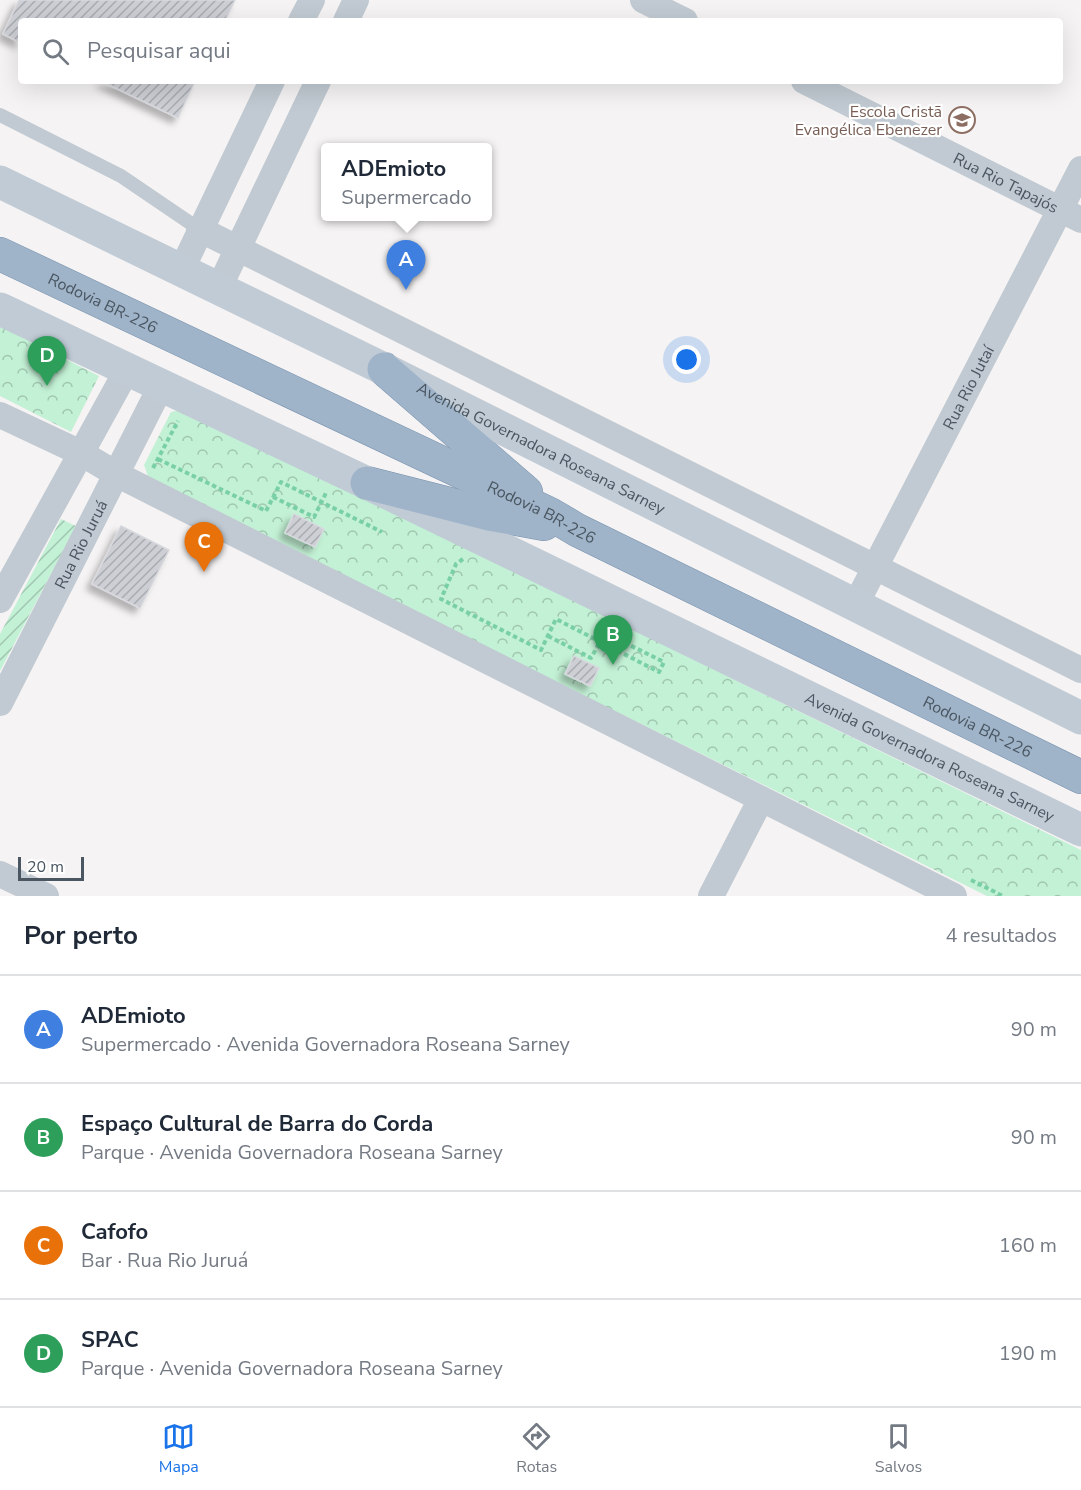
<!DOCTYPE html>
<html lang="pt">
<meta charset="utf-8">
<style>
:root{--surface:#fff;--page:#f2f2f3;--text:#1f2937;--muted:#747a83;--line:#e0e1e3;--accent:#1a73e8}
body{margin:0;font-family:"Nunito Sans",sans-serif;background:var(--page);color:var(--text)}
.scale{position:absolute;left:18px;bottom:15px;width:66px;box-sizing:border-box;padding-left:6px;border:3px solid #4a5661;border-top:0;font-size:16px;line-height:21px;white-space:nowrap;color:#4a5661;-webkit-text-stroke:4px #fff;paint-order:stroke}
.you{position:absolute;left:687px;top:360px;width:21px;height:21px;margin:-15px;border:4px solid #fff;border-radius:50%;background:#1a73e8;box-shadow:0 0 0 9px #1a73e833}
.badge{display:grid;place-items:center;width:39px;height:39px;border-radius:50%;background:var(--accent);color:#fff;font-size:20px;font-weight:700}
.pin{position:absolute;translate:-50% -50px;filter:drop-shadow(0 2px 3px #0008)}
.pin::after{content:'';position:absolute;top:32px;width:21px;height:18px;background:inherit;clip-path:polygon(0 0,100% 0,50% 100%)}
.popup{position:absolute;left:321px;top:143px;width:171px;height:78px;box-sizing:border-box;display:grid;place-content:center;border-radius:6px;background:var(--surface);filter:drop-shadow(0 2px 4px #0005);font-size:20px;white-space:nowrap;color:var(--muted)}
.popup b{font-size:22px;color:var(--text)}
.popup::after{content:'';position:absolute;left:50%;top:100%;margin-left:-12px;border:12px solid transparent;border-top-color:var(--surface)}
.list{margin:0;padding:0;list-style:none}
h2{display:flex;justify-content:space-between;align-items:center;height:78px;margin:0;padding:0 24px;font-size:26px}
h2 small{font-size:20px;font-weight:400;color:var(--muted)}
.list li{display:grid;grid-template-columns:39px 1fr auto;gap:18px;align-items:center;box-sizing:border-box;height:108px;padding:0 24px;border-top:2px solid var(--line)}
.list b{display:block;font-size:22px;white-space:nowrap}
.list p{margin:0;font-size:20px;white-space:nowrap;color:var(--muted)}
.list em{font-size:20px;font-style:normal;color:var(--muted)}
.icon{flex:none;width:33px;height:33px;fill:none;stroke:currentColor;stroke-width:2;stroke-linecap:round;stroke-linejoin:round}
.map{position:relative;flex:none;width:1081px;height:896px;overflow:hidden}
.search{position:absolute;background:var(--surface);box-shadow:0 6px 24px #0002;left:18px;right:18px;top:18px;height:66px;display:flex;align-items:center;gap:15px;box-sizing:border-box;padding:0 21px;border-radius:6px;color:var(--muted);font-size:22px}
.sheet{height:510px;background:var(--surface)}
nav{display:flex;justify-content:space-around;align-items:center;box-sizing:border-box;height:84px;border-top:2px solid var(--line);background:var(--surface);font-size:16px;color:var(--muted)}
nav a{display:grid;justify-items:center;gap:3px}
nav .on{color:var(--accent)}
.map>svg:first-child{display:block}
.park{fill:url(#park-crowns)}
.garden{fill:url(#garden-furrows)}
.building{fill:url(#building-hatch);stroke:#d7d9de;stroke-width:1.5;filter:url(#shadow)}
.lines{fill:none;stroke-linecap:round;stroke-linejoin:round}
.trunk-casing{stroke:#7690ad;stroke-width:34}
.path{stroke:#7ad0a6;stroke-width:4;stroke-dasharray:4.5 3;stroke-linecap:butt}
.service{stroke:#c1cad2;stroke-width:14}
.minor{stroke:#c1cad2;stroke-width:26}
.secondary{stroke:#c1cbd6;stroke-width:33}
.trunk{stroke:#9fb4c9;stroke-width:33}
.labels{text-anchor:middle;stroke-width:4.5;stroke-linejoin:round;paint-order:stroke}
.education-label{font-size:16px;fill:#785e54;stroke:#fff;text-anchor:end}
.street-label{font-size:16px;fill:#4a5661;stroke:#fff}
</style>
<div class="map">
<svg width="1081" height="896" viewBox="0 0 1081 896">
<defs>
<pattern id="park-crowns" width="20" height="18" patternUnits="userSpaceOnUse" patternTransform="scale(1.5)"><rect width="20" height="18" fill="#c3f1d5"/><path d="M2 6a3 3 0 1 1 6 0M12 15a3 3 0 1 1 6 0" fill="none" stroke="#a0c6b0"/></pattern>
<pattern id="garden-furrows" width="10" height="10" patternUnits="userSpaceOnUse" patternTransform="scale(1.5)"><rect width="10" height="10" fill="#c3f1d5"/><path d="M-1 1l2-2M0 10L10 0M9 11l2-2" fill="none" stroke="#a0c6b0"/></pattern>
<pattern id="building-hatch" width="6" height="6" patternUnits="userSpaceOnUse" patternTransform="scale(1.5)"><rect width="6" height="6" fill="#cdcfd5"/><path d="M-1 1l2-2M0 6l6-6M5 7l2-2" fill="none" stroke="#a8abb0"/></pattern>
<filter id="shadow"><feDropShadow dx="-5.5" dy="5.5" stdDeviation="3" flood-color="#0004"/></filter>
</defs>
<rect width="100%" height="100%" fill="#f5f3f3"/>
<path class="park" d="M0,326L99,376L71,432L0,396Z
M184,409L1081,850V896H987L149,479L144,465L171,412Z"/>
<path class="garden" d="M61,519L76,526L0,671V634Z"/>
<path class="building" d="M19,0H235L225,21H21V43L3,34Z
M101,81H195L178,118Z
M294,514L324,529L315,547L285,533Z
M121,526L169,550L140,608L92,584Z
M574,656L599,668L590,686L565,674Z"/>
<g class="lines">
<defs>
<g id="trunk">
<path id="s6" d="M0,254L550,514L577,530L1081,777"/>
<path d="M384,369L526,492"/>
<path d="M367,483L489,514L544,524"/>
</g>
</defs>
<use href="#trunk" class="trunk-casing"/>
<path class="path" d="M158,459L266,511L281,482L382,532
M153,468L178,421
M273,497L314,517L326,493
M463,559L456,564L441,599L541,650L556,619L659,672L664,662L605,633
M548,636L591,658L606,631
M971,880L1003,896"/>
<path class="service" d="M0,115L121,176L199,229"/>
<g class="minor">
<path d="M643,0L685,21"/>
<path d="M301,21L312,0"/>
<path d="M346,21L356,0"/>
<path id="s1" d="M804,81L1081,220"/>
<path d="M199,229L1081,670"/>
<path d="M181,271L272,81"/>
<path d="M218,290L318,81"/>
<path d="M0,415L81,453L118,475L954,896"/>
<path d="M0,600L127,370"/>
<path id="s2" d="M855,606L1081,169"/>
<path id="s3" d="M0,703L161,386"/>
<path d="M0,874L46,896"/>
<path d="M711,896L761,799"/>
</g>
<g class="secondary">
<path id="s4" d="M0,182L384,369L1081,718"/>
<path id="s5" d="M0,309L367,483L1081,830"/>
</g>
<use href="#trunk" class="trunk"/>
</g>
<defs>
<symbol id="school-ring" viewBox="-11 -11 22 22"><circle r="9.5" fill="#fff" stroke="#8d6e63" stroke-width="1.5"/><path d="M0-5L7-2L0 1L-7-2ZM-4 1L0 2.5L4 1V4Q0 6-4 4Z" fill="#8d6e63"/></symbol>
</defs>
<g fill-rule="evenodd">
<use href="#school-ring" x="947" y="105" width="30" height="30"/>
</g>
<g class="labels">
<g class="education-label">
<text x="942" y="117">Escola Cristã<tspan x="942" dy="18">Evangélica Ebenezer</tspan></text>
</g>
<g class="street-label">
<text dy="6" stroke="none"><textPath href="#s1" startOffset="226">Rua Rio Tapajós</textPath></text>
<text dy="6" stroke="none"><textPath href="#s6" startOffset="114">Rodovia BR-226</textPath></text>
<text dy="6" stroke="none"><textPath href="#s2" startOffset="246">Rua Rio Jutaí</textPath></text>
<text dy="6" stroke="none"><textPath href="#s4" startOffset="603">Avenida Governadora Roseana Sarney</textPath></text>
<text dy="6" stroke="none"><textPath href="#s6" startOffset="600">Rodovia BR-226</textPath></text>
<text dy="6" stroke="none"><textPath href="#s3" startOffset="178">Rua Rio Juruá</textPath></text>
<text dy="6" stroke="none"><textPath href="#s6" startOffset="1086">Rodovia BR-226</textPath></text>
<text dy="6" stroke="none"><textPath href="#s5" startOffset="1032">Avenida Governadora Roseana Sarney</textPath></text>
</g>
</g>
</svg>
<div class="scale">20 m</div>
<div class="you"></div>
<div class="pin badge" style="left:406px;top:290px;background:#3f7fe0">A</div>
<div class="popup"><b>ADEmioto</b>Supermercado</div>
<div class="pin badge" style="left:613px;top:665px;background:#2e9e5b">B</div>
<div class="pin badge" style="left:204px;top:572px;background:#e8710a">C</div>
<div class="pin badge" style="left:47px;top:386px;background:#2e9e5b">D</div>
<div class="search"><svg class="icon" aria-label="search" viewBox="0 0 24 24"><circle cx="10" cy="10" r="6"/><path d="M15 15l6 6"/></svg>Pesquisar aqui</div>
</div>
<section class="sheet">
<h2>Por perto<small>4 resultados</small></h2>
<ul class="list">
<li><span class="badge" style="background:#3f7fe0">A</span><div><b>ADEmioto</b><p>Supermercado · Avenida Governadora Roseana Sarney</p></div><em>90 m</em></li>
<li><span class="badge" style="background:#2e9e5b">B</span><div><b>Espaço Cultural de Barra do Corda</b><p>Parque · Avenida Governadora Roseana Sarney</p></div><em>90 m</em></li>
<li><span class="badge" style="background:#e8710a">C</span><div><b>Cafofo</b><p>Bar · Rua Rio Juruá</p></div><em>160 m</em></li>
<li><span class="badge" style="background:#2e9e5b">D</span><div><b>SPAC</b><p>Parque · Avenida Governadora Roseana Sarney</p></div><em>190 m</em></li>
</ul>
</section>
<nav>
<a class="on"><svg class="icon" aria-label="map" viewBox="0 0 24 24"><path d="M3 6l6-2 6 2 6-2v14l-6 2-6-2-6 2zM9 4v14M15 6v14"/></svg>Mapa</a>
<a><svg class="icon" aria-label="directions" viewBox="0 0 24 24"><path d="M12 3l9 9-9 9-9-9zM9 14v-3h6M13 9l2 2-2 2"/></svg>Rotas</a>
<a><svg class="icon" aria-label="saved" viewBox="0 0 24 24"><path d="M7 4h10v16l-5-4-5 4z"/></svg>Salvos</a>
</nav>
